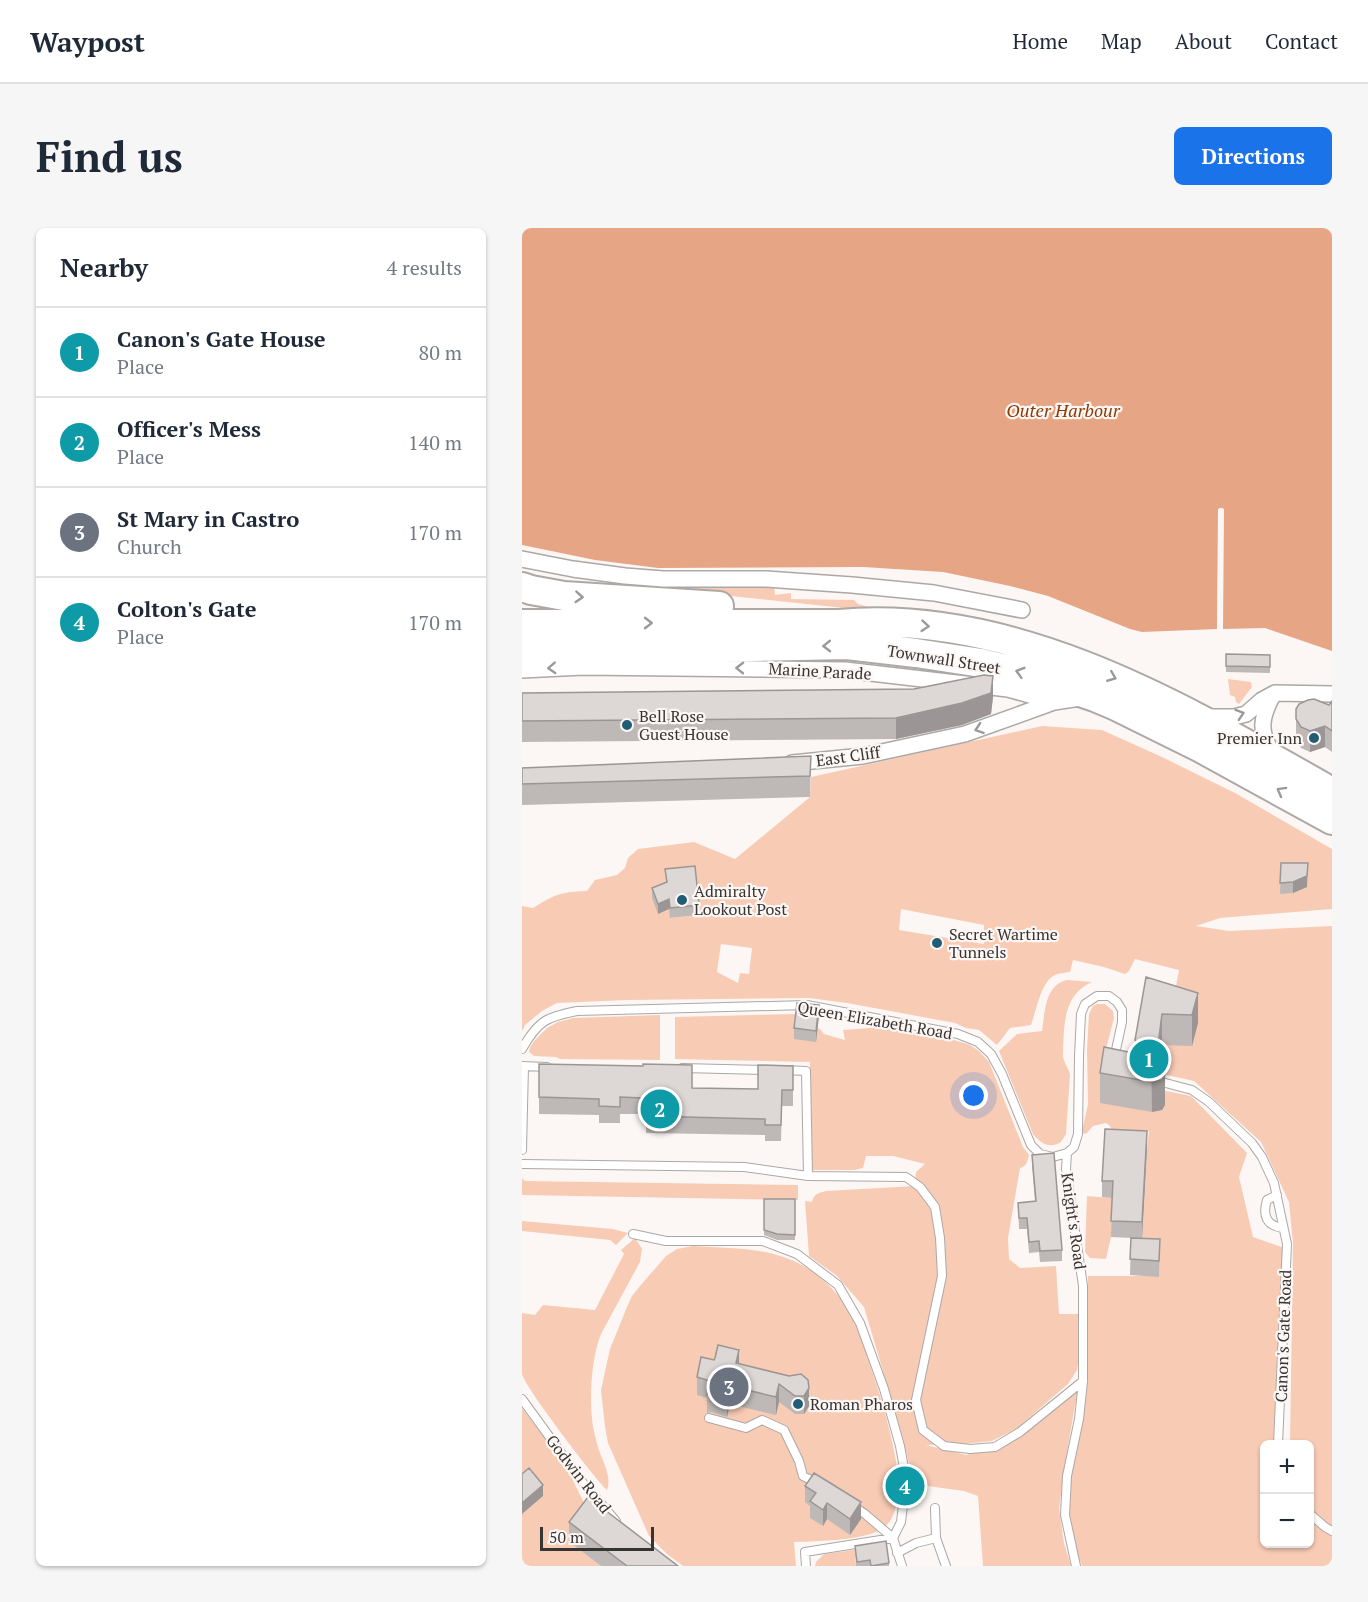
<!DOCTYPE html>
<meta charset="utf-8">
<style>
:root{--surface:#fff;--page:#f6f6f7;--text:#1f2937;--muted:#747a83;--line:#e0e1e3;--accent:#1a73e8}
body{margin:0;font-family:"PT Serif",serif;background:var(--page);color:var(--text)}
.controls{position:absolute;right:18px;bottom:18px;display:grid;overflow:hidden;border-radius:9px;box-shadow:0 2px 4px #0004}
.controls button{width:54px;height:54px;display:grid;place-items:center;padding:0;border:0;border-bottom:2px solid var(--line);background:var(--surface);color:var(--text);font:30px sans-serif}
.scale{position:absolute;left:18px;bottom:15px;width:114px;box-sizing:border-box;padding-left:6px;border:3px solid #373534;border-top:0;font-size:16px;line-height:21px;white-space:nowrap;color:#373534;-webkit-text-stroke:4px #fcf7f4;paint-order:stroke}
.you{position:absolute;left:452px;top:868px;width:21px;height:21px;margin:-15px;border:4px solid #fff;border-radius:50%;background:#1a73e8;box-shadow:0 0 0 9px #1a73e833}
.badge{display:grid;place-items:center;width:39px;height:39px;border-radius:50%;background:var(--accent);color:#fff;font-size:20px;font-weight:700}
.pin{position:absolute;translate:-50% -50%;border:3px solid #fff;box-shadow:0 2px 6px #0006}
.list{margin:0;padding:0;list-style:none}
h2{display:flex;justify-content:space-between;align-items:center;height:78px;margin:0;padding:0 24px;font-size:26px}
h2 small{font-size:20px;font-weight:400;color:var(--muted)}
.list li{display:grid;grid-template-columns:39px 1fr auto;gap:18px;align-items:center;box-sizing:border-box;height:90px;padding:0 24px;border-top:2px solid var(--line)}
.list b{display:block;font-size:22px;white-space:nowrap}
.list p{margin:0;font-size:20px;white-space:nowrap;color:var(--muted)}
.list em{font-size:20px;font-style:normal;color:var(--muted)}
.map{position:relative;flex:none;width:810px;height:1338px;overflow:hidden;border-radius:9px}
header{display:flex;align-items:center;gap:36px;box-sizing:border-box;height:84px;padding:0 30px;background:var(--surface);border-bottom:2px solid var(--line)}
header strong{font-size:28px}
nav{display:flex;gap:33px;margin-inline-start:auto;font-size:21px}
.intro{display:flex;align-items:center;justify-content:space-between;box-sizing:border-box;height:144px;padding:0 36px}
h1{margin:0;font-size:42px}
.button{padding:15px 27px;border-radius:9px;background:var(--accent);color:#fff;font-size:21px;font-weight:700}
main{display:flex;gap:36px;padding:0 36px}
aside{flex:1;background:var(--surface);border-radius:9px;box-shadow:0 2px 4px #0004}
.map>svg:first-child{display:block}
.green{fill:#f8cbb5;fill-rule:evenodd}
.water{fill:#e6a685}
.pier{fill:#fcf7f4}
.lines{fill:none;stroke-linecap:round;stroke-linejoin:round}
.lane-casing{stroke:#aca8a5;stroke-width:10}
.street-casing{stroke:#aca8a5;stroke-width:18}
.highway-casing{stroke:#aca8a5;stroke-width:32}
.lane{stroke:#fff;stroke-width:8}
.street{stroke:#fff;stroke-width:15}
.highway{stroke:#fff;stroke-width:28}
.wall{fill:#beb9b7}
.shaded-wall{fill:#9b9695}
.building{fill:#ddd7d5;stroke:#9b9695;stroke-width:1.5}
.oneway{stroke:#9b9a9a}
.poi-dot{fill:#225d75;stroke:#fcf7f4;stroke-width:2}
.labels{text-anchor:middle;stroke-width:4.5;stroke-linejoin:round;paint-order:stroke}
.street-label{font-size:16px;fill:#373534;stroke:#fcf7f4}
.poi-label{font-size:16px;fill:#373534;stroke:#fcf7f4;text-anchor:start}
.water-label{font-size:18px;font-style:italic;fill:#893c06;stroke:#fcf7f4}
</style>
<header>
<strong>Waypost</strong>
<nav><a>Home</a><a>Map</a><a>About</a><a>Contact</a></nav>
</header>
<div class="intro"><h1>Find us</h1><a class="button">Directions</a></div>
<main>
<aside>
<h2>Nearby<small>4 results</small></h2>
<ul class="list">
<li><span class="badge" style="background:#0f9aa8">1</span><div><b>Canon's Gate House</b><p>Place</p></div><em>80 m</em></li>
<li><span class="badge" style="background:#0f9aa8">2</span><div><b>Officer's Mess</b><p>Place</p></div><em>140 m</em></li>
<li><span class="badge" style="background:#6b7280">3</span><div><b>St Mary in Castro</b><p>Church</p></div><em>170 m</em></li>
<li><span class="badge" style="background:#0f9aa8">4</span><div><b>Colton's Gate</b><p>Place</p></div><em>170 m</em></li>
</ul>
</aside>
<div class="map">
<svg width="810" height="1338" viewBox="0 0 810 1338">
<rect width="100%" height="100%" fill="#fcf7f4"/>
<path class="green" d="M252,356L253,367L269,365V371L332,372L336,376L351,380L350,383L171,364L169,357Z
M706,451L729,454L730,459L717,476L714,474L713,469L708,467Z
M520,498L580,502L640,529L713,565L810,621V681L698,690L674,698L707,703L810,698V1338H560C554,1322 548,1306 546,1290C542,1243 562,1200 565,1154C567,1119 565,1083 566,1048H637L638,1028L619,1026L625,919L627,903L622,905L590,902L588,898L584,895L571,898L565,905L562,906L560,903L566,876L565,822L567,786L571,778L575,776H583L591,783L592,790L584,821L634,861L669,868L725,925L717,949L731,1009L765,1021L756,1216H742V1316H788V1216H768L771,1015L767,974L739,914L672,853L636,845L640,817L649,785L657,742L613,731L607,743L603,746L582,739L551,732L548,744C543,745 537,745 533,747C519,753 514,784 509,797L488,800L475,817L457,802L444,800L433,795L325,775L287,770L105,772L35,775L20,783L3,797L0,803V678L11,680C34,666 38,664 65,663L73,652L95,647L103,640L106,630L116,621L172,614L213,631L288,569L289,549ZM145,664L176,687L149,690L147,681L136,686ZM379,681L462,697V716L377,702ZM199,716L230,720L227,746L218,745L216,755L195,744Z
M545,752L570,754C540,767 542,800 541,828C542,836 547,840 548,847L544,906L539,914C528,921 519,916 511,906L477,823L495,806L520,803C523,783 523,757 545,752Z
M275,786L294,814L295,800L298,801L302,806L323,812L321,802L362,799L432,812L448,817L457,823L467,834L501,919L507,927C505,934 505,938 498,940L486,1010L487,1031L498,1040L534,1038L537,1086H556V1136L555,1142L546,1156L494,1201L470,1213L442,1216L404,1217L444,1227L458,1223L474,1222L556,1160L543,1235L537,1281L542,1315L549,1338H461L456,1268L442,1263L391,1256V1251L380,1207L342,1079L315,1048L287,1028L283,973L290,974C292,965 297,965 304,963L393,958L394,944L403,936L371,928H344L341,940L332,942H288V834L153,831V789Z
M138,787V832L38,831L34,829L12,828L7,824L8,819L13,812L25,800L36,794L51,790Z
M0,950L3,953L276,957V972L0,967Z
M565,968L591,970L589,1009L584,1031L568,1030L563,1024Z
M0,993L91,1001L106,1005L94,1017L88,1012L0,1003Z
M113,1010L120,1021L118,1034L79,1106C69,1131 67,1171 71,1199C73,1206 74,1214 77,1222C81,1234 90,1249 85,1262C73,1251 2,1158 0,1146C0,1128 0,1104 0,1085L13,1087L21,1077L73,1082L102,1026L99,1022Z
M171,1018C215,1021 260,1018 296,1048C312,1060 324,1076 333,1094C339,1105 342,1120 346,1132C358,1165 368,1199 374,1233C375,1239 376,1245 376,1251C377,1265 375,1288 364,1298C347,1313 296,1313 272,1314L274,1338H161L145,1326L127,1308L86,1215L83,1199L79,1162L88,1121L105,1079L110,1068L118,1058L144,1028L155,1021Z
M0,1180L44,1238L65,1281L47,1314L79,1338H0Z
M346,1320L333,1329L334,1338H293L294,1334L302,1326Z"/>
<path class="water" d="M0,0H810V423L743,400L701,401V280L696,281L695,401L620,404L608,401L526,368L488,358L421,344L341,339L136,340L73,332L0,317Z"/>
<path class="pier" d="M697,280L702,281L701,401H698L699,283L698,401H695Z"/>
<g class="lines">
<defs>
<path id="lane" d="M0,821C16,793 24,789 55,783L285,777L436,806L456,814L469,826L480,846L509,917L518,926L531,929L545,925
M0,838L25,839
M160,840L247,842
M262,842L284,843L286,948
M636,853L670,862L687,874L730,915L740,929L752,955L765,1016L756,1216
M0,922L2,838
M0,936L222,939L286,948L384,949L398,959L413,979L418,1010L420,1048L394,1172L401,1202L422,1218L448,1221L473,1219L498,1204L561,1153
M755,967L745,972C740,988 745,998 761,1000
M111,1006L144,1013H241L275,1026L316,1057L338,1095L362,1161L378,1218L384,1251L383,1261L379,1294L371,1310L343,1286L331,1278
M0,1171L61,1255L94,1293
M187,1190L224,1200L240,1192L262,1202L277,1233L281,1248L295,1255
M413,1280L414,1310
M788,1286L803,1299L810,1303
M375,1325L394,1315L414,1310L424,1338
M284,1338L283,1324L371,1310L380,1338
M554,1338L543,1287L545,1248L557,1191L561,1153V1058L544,941L545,925L552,919L556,906L557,828L559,786L563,776L575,768H587L595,774L600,782V794L592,831"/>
<path id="street" d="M0,331L51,341L103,348L141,351H244L330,357L412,365L500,382
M0,442L61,439L323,442L486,461L532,474
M751,467C739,489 736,504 751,525
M686,489H712L724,486L740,472L753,465L810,466
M270,535L341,528L443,506L532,474L558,470"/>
<path id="highway" d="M0,359L9,362L42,368L197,378
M0,396H317C495,380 661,480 810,564
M0,424L325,417L394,425L459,435L501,445L573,469L592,477L679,520L810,592"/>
</defs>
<use href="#lane" class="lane-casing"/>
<use href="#street" class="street-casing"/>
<use href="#highway" class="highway-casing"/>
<use href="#lane" class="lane"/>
<use href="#street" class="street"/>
<use href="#highway" class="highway"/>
</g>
<path class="wall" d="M704,426L748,427V445L704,444Z
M0,465L471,469L469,486L440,497L374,511L0,514Z
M810,473V524L803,519L788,524L779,520L774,512V491L807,477Z
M289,528L288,569L0,577V540Z
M759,635L785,659L771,665L758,666Z
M143,641L177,677V687L148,690L147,681L136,686L130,670V660L144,654Z
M624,749L676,765V795L670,818L640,817L638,836L643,877L640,882L630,884L578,875V845L613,823V812Z
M297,788L294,814L272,811V800Z
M17,836L170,860L236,861L271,838V878H260L259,913H243V907L124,905V892H121V886H98V895H77V887L17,886Z
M625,919L620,1010L638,1028L637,1049L608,1047L609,1010L589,1009L590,970L580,969V953Z
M510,927L540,1022V1033L518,1034L517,1024L507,1025L505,1001H497L496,975L513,973L510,938Z
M242,971H273V1012H255L242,1007Z
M217,1136L267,1148L279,1146L287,1178L282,1186H273L257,1174L254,1187L208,1176L205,1189L189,1184L185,1185V1170L175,1167V1149Z
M283,1258L339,1291L328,1307L305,1291L301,1298L288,1290V1278L283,1274Z
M47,1294L156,1338H79L47,1314Z
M333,1318L367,1335V1338H334Z"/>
<path class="shaded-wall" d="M471,448V469L469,486L440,497L374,511V490Z
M803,498V519L788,524V503Z
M786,635L785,659L771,665V654Z
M147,671V681L136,686V676Z
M676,765V795L670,818V787Z
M297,777V788L294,814V803Z
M640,786V817L636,847L643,841V877L640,882L630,884L629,822Z
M625,903V919L620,1011V994Z
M217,1122V1140L214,1135Z
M257,1156V1174L254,1187V1169Z
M208,1158V1176L205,1189V1171Z
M287,1160V1178L282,1186V1168Z
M21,1257V1268L0,1286V1275Z
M339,1274V1291L328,1307V1291Z
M305,1275V1291L301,1298V1282Z"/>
<path class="building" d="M704,426L748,427V439L704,438Z
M462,447L471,448L469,465L440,475L374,490L0,493V465L392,461Z
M792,471L807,477L810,473V503L803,498L788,503L779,499L774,491V481L777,476L786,472Z
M289,528L288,548L0,556V540Z
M759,635H786L785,648L771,654L758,655Z
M173,638L177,677L148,680L147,671L136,676L130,660L145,654L143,641Z
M624,749L676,765L670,787L640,786L636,817L631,818L629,822L630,826L634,829V833L643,841V847L640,852L630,854L578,845L582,819L611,825L617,820V814L613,812Z
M275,775L297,777L294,803L272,800Z
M17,836L121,838V836L170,837V860L236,861V837L271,838V862H260L259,897H243V891L124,888V876L121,875V870L98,869V879L77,878V871L17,869Z
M583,901L625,903L620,994L589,993L591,953H580Z
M532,925L540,1022L518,1023L517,1013L507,1014L505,990H497L496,975L514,973L510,927Z
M242,971H273V1007L255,1006L242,1002Z
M609,1010L638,1011L637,1033L608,1031Z
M196,1117L217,1122L214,1135L267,1148L279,1146L286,1152L287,1160L282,1168H273L257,1156L254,1169L208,1158L205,1171L189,1166L185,1167L188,1153L175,1149L179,1129L192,1132L193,1130Z
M7,1240L21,1257L0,1275V1246Z
M292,1245L339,1274L328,1291L305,1275L301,1282L288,1273L294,1265L283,1258Z
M66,1269L156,1338H105L47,1294Z
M364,1313L367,1335L349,1338L348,1332L335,1334L333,1318Z"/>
<defs><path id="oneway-chevron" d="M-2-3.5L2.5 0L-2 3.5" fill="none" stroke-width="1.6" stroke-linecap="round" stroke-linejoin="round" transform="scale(1.5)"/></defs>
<g class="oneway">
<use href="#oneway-chevron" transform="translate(57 369) rotate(4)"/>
<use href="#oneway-chevron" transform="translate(126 395)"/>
<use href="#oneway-chevron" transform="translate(403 398) rotate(5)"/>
<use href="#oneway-chevron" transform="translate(305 418) rotate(179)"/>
<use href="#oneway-chevron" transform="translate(30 440) rotate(177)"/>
<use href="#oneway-chevron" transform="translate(218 440) rotate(-179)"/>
<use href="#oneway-chevron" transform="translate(498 444) rotate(-164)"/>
<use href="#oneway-chevron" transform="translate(590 449) rotate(22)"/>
<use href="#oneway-chevron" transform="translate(718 486) rotate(-18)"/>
<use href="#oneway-chevron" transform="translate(457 501) rotate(161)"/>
<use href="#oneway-chevron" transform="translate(759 563) rotate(-151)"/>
</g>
<g class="poi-dot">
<circle cx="105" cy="497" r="6"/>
<circle cx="792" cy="510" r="6"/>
<circle cx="160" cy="672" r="6"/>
<circle cx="415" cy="715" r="6"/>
<circle cx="276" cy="1176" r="6"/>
</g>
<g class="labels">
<g class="street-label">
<text transform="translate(422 431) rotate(9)" y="6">Townwall Street</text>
<text transform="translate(298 443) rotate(3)" y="6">Marine Parade</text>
<text transform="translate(326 528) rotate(-8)" y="6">East Cliff</text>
<text transform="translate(353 792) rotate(10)" y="6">Queen Elizabeth Road</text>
<text transform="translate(552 993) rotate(82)" y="6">Knight's Road</text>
<text transform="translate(761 1108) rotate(-88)" y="6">Canon's Gate Road</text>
<text transform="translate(57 1246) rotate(52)" y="6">Godwin Road</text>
</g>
<g class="poi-label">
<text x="117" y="494">Bell Rose<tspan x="117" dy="18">Guest House</tspan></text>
<text x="780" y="516" text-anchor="end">Premier Inn</text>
<text x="172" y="669">Admiralty<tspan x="172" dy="18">Lookout Post</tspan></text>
<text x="427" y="712">Secret Wartime<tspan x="427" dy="18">Tunnels</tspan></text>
<text x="288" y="1182">Roman Pharos</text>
</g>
<g class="water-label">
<text x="541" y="189">Outer Harbour</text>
</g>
</g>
</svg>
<div class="controls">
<button>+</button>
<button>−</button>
</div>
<div class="scale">50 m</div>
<div class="you"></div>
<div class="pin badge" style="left:627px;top:831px;background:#0f9aa8">1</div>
<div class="pin badge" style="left:138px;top:881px;background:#0f9aa8">2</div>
<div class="pin badge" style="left:207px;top:1159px;background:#6b7280">3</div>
<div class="pin badge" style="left:383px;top:1258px;background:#0f9aa8">4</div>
</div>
</main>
